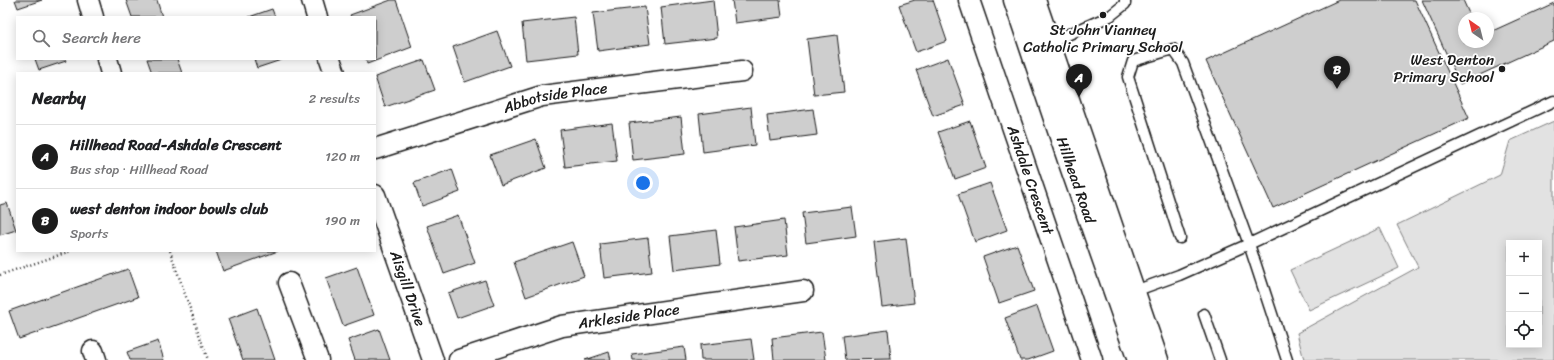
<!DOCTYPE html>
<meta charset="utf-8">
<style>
:root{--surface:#fff;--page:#f2f2f2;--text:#202124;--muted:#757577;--line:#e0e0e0;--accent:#1c1c1c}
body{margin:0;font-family:Sriracha,sans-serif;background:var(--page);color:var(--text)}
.controls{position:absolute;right:12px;bottom:12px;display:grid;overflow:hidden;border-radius:0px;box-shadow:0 2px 10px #0003}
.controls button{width:36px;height:36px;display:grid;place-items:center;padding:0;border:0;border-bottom:1px solid var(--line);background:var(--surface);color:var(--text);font:20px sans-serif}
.compass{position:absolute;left:1458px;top:12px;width:36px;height:36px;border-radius:50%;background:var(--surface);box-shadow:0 2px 10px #0003;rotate:325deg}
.you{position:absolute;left:643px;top:183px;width:14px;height:14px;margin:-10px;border:3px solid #fff;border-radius:50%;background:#1a73e8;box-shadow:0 0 0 6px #1a73e833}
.badge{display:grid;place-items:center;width:26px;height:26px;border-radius:50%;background:var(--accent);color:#fff;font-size:13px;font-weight:700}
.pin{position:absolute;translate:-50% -33px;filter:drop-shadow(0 1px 2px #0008)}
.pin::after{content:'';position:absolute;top:21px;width:14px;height:12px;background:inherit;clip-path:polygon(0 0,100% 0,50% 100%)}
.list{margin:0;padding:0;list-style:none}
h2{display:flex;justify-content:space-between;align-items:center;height:52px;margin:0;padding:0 16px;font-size:17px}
h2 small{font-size:13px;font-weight:400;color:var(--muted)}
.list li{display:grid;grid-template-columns:26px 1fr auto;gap:12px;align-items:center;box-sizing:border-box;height:64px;padding:0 16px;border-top:1px solid var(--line)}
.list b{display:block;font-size:15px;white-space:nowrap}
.list p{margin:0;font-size:13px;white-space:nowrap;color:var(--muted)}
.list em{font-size:13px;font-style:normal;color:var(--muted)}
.icon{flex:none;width:22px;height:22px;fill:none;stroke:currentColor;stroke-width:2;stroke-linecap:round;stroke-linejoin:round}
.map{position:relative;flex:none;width:1554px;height:360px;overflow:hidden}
.search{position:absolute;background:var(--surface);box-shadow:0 2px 10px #0003;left:16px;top:16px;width:360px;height:44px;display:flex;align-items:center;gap:10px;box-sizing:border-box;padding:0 14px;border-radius:0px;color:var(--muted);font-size:15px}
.panel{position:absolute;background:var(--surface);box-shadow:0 2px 10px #0003;left:16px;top:72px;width:360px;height:180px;border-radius:0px}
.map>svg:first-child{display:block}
.green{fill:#e2e2e2;stroke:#7f7f7f;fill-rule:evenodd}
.building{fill:#cecece;stroke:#1c1c1c}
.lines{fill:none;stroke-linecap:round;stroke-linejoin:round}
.service-casing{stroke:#1c1c1c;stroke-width:13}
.minor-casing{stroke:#1c1c1c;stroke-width:23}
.tertiary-casing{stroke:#1c1c1c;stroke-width:25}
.path{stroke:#1c1c1c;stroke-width:2.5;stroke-dasharray:1 3;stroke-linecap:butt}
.service{stroke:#fff;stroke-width:10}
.minor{stroke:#fff;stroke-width:20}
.tertiary{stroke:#fff;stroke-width:22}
.poi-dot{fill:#1c1c1c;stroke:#fff;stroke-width:1.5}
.labels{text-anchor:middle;stroke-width:3.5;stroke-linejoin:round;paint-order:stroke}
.poi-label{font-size:15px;fill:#1c1c1c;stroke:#fff}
.street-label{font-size:15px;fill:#1c1c1c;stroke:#fff}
</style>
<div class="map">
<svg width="1554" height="360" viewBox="0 0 1554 360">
<rect width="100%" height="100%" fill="#fff"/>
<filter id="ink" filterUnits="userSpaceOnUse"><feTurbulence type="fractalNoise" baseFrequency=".025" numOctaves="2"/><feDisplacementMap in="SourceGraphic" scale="8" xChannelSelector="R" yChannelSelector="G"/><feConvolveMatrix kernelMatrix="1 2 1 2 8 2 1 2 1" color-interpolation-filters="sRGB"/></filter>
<g filter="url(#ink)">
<path class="green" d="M1554,121V360H1304L1297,333L1418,267L1397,225L1500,175L1510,141ZM1509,243H1539V345H1509Z
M1380,228L1399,268L1309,310L1290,270Z"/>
<path class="building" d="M15,0H42L18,8Z
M126,0H157L162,17H132Z
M391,0H396L412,47L367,64L366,59H375V17H351L350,15Z
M713,0L717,38L665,44L661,7Z
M732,0H780L782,17L735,23Z
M915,0H933L947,41L916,52L899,5Z
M1339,0H1415L1469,118L1273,208L1206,61Z
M1422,0H1463L1471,18H1464V42H1488V33L1554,3V41L1460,84Z
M645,7L650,44L598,51L593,13Z
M272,9L275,17H249Z
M574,17L578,54L526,60L522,23Z
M497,31L510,66L465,82L453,47Z
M837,35L844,92L814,95L807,39Z
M948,58L965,105L933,116L916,70Z
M35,59H65L66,61L39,70Z
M147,59H177L182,73H152Z
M254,59H284L257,68Z
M424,60L435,90L385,107L375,77Z
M751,107L755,145L703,152L699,114Z
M813,109L817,135L770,141L767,115Z
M681,117L685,154L633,160L629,123Z
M970,121L986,168L955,179L938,132Z
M612,123L617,161L565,167L560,130Z
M536,139L546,168L501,185L490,155Z
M452,169L460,192L422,206L414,183Z
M990,183L1007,230L975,242L958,194Z
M7,203L16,230L0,235V205Z
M852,207L856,236L806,243L802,213Z
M458,215L475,263L444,274L427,226Z
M784,220L788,255L738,261L734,227Z
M716,230L720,264L674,270L670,236Z
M648,238L652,272L604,278L600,244Z
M906,238L914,303L882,307L874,242Z
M572,242L584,276L526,297L514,262Z
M1017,245L1034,291L999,303L983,257Z
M216,251H278L223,271Z
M357,267L374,315L343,326L326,278Z
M128,269L138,297L19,339L9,311Z
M485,280L494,305L457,318L448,293Z
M1037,306L1053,351L1028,360H1020L1005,318Z
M257,308L275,360H243L228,319Z
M379,329L390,360H355L348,340Z
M888,330L891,359L845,360L842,336Z
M822,332L826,360H774L772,338Z
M751,339L754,360H701L700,345Z
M158,341L164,360H130L127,352Z
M684,347L686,360H633L632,354Z
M609,352L611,360H585Z"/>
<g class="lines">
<defs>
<path id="service" d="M1049,43L1110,16L1125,4V0
M1180,238L1128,77L1133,61L1173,49L1183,63L1249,244L1287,360
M1132,292L1179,275L1249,244L1554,101
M1204,314L1220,360"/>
<g id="minor">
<path d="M88,0L93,17"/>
<path d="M312,0L317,17"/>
<path id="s1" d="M969,0L1092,360"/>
<path d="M107,59L111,73"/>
<path d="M330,59L335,73"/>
<path id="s2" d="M375,149L542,96L742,71"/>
<path id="s3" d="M375,195L433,360"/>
<path d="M289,283L318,360"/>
<path d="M93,351L96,360"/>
<path id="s4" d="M459,360L562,326L803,291"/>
</g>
<g id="tertiary">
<path id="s5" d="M1015,0L1070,163L1139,360"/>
<path d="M1034,0L1157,360"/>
</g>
</defs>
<use href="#service" class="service-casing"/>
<use href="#minor" class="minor-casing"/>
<use href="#tertiary" class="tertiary-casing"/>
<path class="path" d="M170,251L208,360
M0,275L71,251"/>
<use href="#service" class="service"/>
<use href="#minor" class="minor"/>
<use href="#tertiary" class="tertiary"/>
</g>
</g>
<g class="poi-dot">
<circle cx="1103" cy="15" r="4"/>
<circle cx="1502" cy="69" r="4"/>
</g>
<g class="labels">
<g class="poi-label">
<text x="1103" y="35">St John Vianney<tspan x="1103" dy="17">Catholic Primary School</tspan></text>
<text x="1494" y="65" text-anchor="end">West Denton<tspan x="1494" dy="17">Primary School</tspan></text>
</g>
<g class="street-label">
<text dy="5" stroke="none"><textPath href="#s2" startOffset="188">Abbotside Place</textPath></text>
<text dy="5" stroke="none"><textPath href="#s1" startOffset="190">Ashdale Crescent</textPath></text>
<text dy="5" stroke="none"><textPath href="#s5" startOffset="190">Hillhead Road</textPath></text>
<text dy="5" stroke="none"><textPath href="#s3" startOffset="99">Aisgill Drive</textPath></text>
<text dy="5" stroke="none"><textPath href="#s4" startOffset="176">Arkleside Place</textPath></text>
</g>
</g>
</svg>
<div class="controls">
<button>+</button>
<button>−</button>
<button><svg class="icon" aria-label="locate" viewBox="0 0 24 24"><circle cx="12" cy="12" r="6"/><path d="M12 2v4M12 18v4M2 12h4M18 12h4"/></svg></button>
</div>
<svg class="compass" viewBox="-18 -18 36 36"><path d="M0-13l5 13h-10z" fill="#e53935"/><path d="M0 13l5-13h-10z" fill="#757577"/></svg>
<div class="you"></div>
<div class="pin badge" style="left:1079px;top:97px">A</div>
<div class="pin badge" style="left:1337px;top:89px">B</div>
<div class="search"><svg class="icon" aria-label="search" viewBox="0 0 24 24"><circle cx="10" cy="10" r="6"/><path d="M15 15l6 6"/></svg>Search here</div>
<section class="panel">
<h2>Nearby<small>2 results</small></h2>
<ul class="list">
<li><span class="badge">A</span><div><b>Hillhead Road-Ashdale Crescent</b><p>Bus stop · Hillhead Road</p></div><em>120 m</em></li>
<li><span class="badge">B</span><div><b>west denton indoor bowls club</b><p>Sports</p></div><em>190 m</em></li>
</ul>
</section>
</div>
